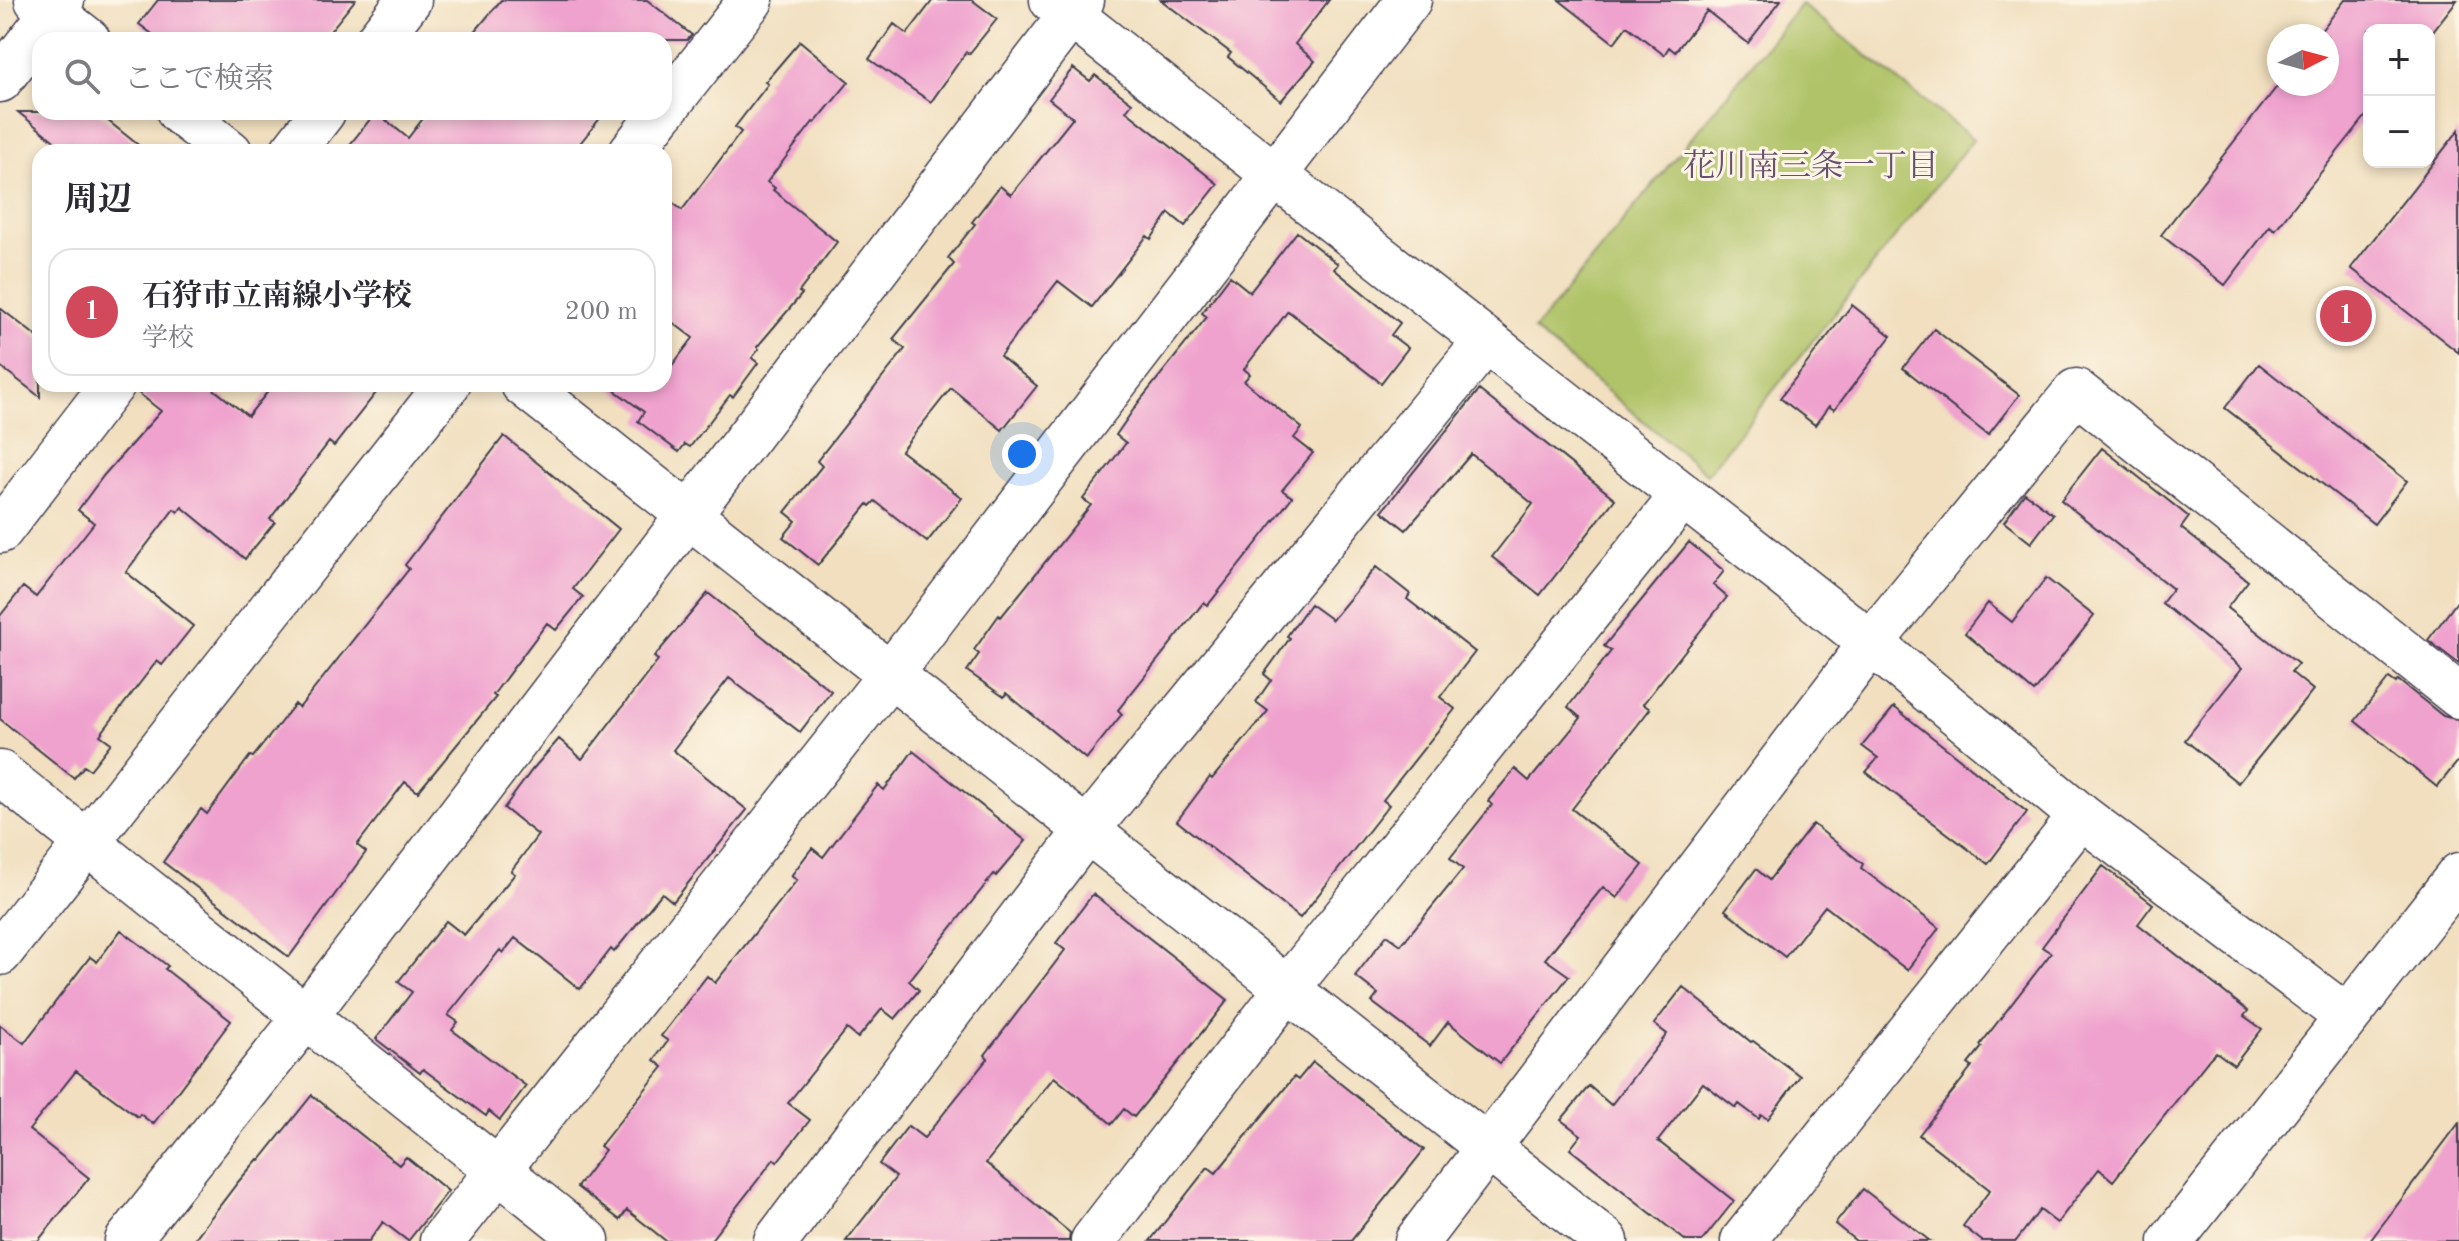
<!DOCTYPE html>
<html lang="ja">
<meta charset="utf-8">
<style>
:root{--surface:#fff;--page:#f7f7f7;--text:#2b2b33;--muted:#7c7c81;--line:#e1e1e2;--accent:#d1495b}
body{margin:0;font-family:"Old Standard TT","Noto Serif JP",serif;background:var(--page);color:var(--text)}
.controls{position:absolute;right:24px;top:24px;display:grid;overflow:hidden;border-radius:16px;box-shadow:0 4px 12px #0003}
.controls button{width:72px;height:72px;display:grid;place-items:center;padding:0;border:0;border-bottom:2px solid var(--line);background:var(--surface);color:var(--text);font:40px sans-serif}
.compass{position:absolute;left:2267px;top:24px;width:72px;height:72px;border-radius:50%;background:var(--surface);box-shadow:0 4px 12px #0003;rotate:84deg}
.you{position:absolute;left:1022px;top:454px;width:28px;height:28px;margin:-20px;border:6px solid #fff;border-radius:50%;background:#1a73e8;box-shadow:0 0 0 12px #1a73e833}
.badge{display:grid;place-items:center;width:52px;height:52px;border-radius:50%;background:var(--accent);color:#fff;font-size:26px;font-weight:700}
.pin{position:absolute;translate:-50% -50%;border:4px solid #fff;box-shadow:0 2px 8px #0006}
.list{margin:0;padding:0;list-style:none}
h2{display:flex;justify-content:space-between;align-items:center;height:104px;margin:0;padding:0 32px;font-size:34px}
h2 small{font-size:26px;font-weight:400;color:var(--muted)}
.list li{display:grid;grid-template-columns:52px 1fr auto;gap:24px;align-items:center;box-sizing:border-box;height:128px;margin:0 16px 16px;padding:0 16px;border:2px solid var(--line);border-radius:24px}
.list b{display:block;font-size:30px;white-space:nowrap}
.list p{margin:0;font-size:26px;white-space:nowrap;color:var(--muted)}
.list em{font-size:26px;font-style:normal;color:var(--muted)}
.icon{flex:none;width:44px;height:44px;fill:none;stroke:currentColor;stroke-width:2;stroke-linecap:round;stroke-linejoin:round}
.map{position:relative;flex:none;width:2459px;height:1241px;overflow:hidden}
.search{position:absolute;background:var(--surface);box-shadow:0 4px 12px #0003;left:32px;top:32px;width:640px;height:88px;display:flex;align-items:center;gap:20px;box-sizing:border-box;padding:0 28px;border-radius:24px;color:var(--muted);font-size:30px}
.panel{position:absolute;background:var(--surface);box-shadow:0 4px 12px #0003;left:32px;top:144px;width:640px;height:248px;border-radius:24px}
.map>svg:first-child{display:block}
.green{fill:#b0c367;stroke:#697251;stroke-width:2}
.building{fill:#efa2ce}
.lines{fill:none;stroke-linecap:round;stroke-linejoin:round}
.minor-casing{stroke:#413e4f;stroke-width:47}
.tertiary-casing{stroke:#413e4f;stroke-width:47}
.minor{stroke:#fff;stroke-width:44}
.tertiary{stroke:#fff;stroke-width:44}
.labels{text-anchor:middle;stroke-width:6;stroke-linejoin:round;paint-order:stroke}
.neighbourhood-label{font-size:32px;fill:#6a4f6e;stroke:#fcf5e5}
</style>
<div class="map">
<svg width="2459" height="1241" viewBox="0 0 2459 1241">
<rect width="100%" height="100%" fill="#fcf5e5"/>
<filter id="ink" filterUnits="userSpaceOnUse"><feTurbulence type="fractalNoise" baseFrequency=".0125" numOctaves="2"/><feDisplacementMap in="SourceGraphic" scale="16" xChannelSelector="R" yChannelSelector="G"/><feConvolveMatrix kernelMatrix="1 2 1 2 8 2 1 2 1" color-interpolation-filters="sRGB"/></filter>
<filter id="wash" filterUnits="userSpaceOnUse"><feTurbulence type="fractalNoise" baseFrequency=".006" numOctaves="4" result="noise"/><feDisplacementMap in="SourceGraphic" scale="32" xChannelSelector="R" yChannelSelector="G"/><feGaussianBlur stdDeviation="1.8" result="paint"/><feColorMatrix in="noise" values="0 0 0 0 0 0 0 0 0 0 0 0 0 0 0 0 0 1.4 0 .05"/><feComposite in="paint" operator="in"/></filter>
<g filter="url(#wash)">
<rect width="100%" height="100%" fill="#f1dfbf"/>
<path class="green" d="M1801,4L1973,139L1707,474L1534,330Z"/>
<g id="blocks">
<path class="building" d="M158,0H355L323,40H160L139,24Z
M501,0H647L692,35L687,40H468Z
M933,0H972L997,19L969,54L966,52L931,102L869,59L894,24L907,34Z
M1161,0H1329L1295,44L1315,61L1281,101L1228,57L1231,53Z
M1559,0H1781L1748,43L1707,11L1675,52L1669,47L1664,55L1627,26L1614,43Z
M2345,0H2457L2429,36V30H2369V112L2275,230L2270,226L2225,285L2161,235L2279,84H2327V36H2317Z
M800,41L849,82L815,123L813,122L767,182L775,188L773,190L837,242L799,292L802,294L757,347L759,349L752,358L758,363L733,397L730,395L690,447L685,444L679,452L638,421L644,412L606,384H664V376L693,338L664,316V196L682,210L741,132L735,127L768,84L765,82Z
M1073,68L1090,81L1095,75L1132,103L1126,111L1218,184L1185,226L1169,213L1151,239L1147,236L1092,307L1058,281L1000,356L1037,386L1002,430L951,388L901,451L962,498L927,542L875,501L870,506L868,504L818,565L783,537L796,521L785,512L822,466L817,461L905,349L893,339L954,264L948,258L975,224L972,222L1000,186L1011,195L1073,118L1049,99Z
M18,112H97L147,152H68Z
M376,112L408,138L428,112H605L573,152H344Z
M2459,130V353L2351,268Z
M1297,232L1338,264L1334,269L1400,323L1391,335L1408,348L1381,383L1288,311L1244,369L1250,374L1244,381L1302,428L1294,438L1313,453L1282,490L1292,497L1270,526L1208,605L1204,602L1118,710L1122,714L1086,759L1006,693L1004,697L967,671L979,654L974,650L999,615L1001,617L1091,505L1083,499L1126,443L1116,435L1138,403L1207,317L1202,313L1230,276L1250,292Z
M1852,305L1891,336L1834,410L1829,406L1815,425L1780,398Z
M0,308L40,339V397L0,366Z
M1934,329L2019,395L1988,435L1903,368Z
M2259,364L2407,481L2374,524L2225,408Z
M137,384H207L248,416L274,384H383L334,446L329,442L270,519L275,522L245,559L182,507L178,512L174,509L126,572L193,626L162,665L157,661L100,735L111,743L90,770L84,766L74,778L0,719V616L23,587L36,597L94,523L78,510L104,475L161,411L136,391Z
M1479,390L1615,499L1540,595L1492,557L1533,504L1471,454L1406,530L1382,511Z
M504,436L619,529L573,589L583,597L556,630L547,623L493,695L496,697L418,792L405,782L357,845L366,852L289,957L163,862L201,809L207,814L250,756L253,757L295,704L299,708L409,569L405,565Z
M2102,448L2189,517L2181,528L2248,581L2227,608L2298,664L2291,672L2313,690L2238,783L2185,740L2242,668L2162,603L2173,589L2061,500Z
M2025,493L2053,514L2031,543L2004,522Z
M1689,542L1724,571L1713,585L1727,597L1643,704L1650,709L1572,809L1643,865L1617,898L1603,887L1545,959L1569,976L1500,1063L1448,1022L1430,1046L1372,1002L1378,994L1355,976L1387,935L1401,945L1463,869L1450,858L1492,805L1488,801L1515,769L1529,781L1581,718L1568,707L1611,651L1604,646Z
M1376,567L1410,594L1407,599L1475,652L1440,697L1455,709L1383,800L1389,805L1300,918L1177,821L1210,777L1212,779L1268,711L1256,702L1271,680L1264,674L1290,638L1287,636L1310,604L1332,620Z
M2046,578L2094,616L2034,692L1965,633L1988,603L2012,622Z
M708,593L831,691L800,732L729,678L673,750L747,810L673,902L662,893L614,952L611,949L580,989L515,938L503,953L500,950L448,1015L458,1022L452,1030L526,1086L500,1120L489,1111L486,1116L423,1069L420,1073L376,1039L412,992L398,982L446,921L464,935L515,874L511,871L538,835L504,808L532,770L559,739L582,759L658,660L654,657Z
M2459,599V664L2428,640Z
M2389,678L2396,683L2398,680L2443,716L2459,720V760L2437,787L2355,721Z
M1894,707L2027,812L1988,864L1866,772L1878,758L1862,746Z
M913,751L1026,841L996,876L994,874L909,981L919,990L895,1019L882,1009L858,1038L847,1029L788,1103L810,1120L777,1162L774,1159L710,1241H666L627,1210L620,1220L577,1187L605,1150L600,1146L663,1067L654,1060L668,1041L661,1036L707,976L715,983L797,880L791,876L812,848L823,857L878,785L884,790Z
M1813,824L1863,864L1861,868L1939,928L1907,970L1825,906L1785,957L1725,910L1756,869L1769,880Z
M2103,866L2153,904L2138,924L2248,1011L2244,1016L2262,1029L2234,1065L2216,1052L2210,1058L2113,1181L2099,1169L2057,1223L2040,1210L2016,1241H1982L1963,1226L1990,1190L1919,1135L1972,1067L1968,1064L1982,1047L1980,1045L2051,953L2042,947Z
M1093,894L1228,1000L1134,1117L1124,1109L1112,1124L1054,1077L986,1163L1070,1233L1069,1241H846L896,1177L879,1164L908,1126L924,1138L988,1058L985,1055L1065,950L1056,943Z
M121,930L168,966L165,969L231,1021L153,1124L140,1114L138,1117L76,1071L29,1130L89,1178L38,1241H0V1025L24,1043L90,957L97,962Z
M1683,987L1751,1042L1753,1041L1800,1076L1768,1119L1761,1115L1759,1119L1739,1104L1736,1108L1703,1083L1658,1141L1734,1201L1702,1241H1686L1570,1149L1581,1135L1561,1120L1589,1086L1611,1105L1667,1034L1654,1024Z
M1313,1062L1424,1150L1351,1241H1150L1208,1167L1216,1173L1294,1077L1298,1080Z
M312,1095L399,1165L406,1157L448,1191L408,1241L383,1222L369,1241H193L238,1182L258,1159L260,1160Z
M2459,1123V1241H2370Z
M1863,1189L1930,1241H1856L1835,1224Z"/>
</g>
</g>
<g filter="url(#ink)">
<use href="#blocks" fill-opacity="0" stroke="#413e4f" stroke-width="2"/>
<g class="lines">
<defs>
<path id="minor" d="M37,0L88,40
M1052,0L1871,643L2081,816L2347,1017
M378,40L409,0
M0,80L62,0
M664,110L751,0
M179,112L230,152
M292,152L323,112
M631,152L662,112
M523,384L1606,1241
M0,531L113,384
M0,773L587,1241
M0,953L448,384
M127,1241L306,1016L1082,0
M442,1241L890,675L1409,0
M776,1241L1087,830L1486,341
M1093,1241L1287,989L1683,495
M1417,1241L1871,643L2076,391L2459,696
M1743,1241L2081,816"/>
<path id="tertiary" d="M2171,1241L2459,875"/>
</defs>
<use href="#minor" class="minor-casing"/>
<use href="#tertiary" class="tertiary-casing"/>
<use href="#minor" class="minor"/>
<use href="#tertiary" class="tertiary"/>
</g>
</g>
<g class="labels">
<g class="neighbourhood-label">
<text x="1811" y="176">花川南三条一丁目</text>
</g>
</g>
</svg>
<div class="controls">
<button>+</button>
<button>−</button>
</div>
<svg class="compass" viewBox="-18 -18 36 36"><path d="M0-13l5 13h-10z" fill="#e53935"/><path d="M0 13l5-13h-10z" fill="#7c7c81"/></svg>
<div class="you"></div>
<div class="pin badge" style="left:2346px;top:316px">1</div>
<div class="search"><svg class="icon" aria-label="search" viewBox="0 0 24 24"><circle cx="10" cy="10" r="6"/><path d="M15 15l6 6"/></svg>ここで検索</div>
<section class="panel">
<h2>周辺<small></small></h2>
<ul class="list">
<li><span class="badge">1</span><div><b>石狩市立南線小学校</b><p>学校</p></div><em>200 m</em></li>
</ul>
</section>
</div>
